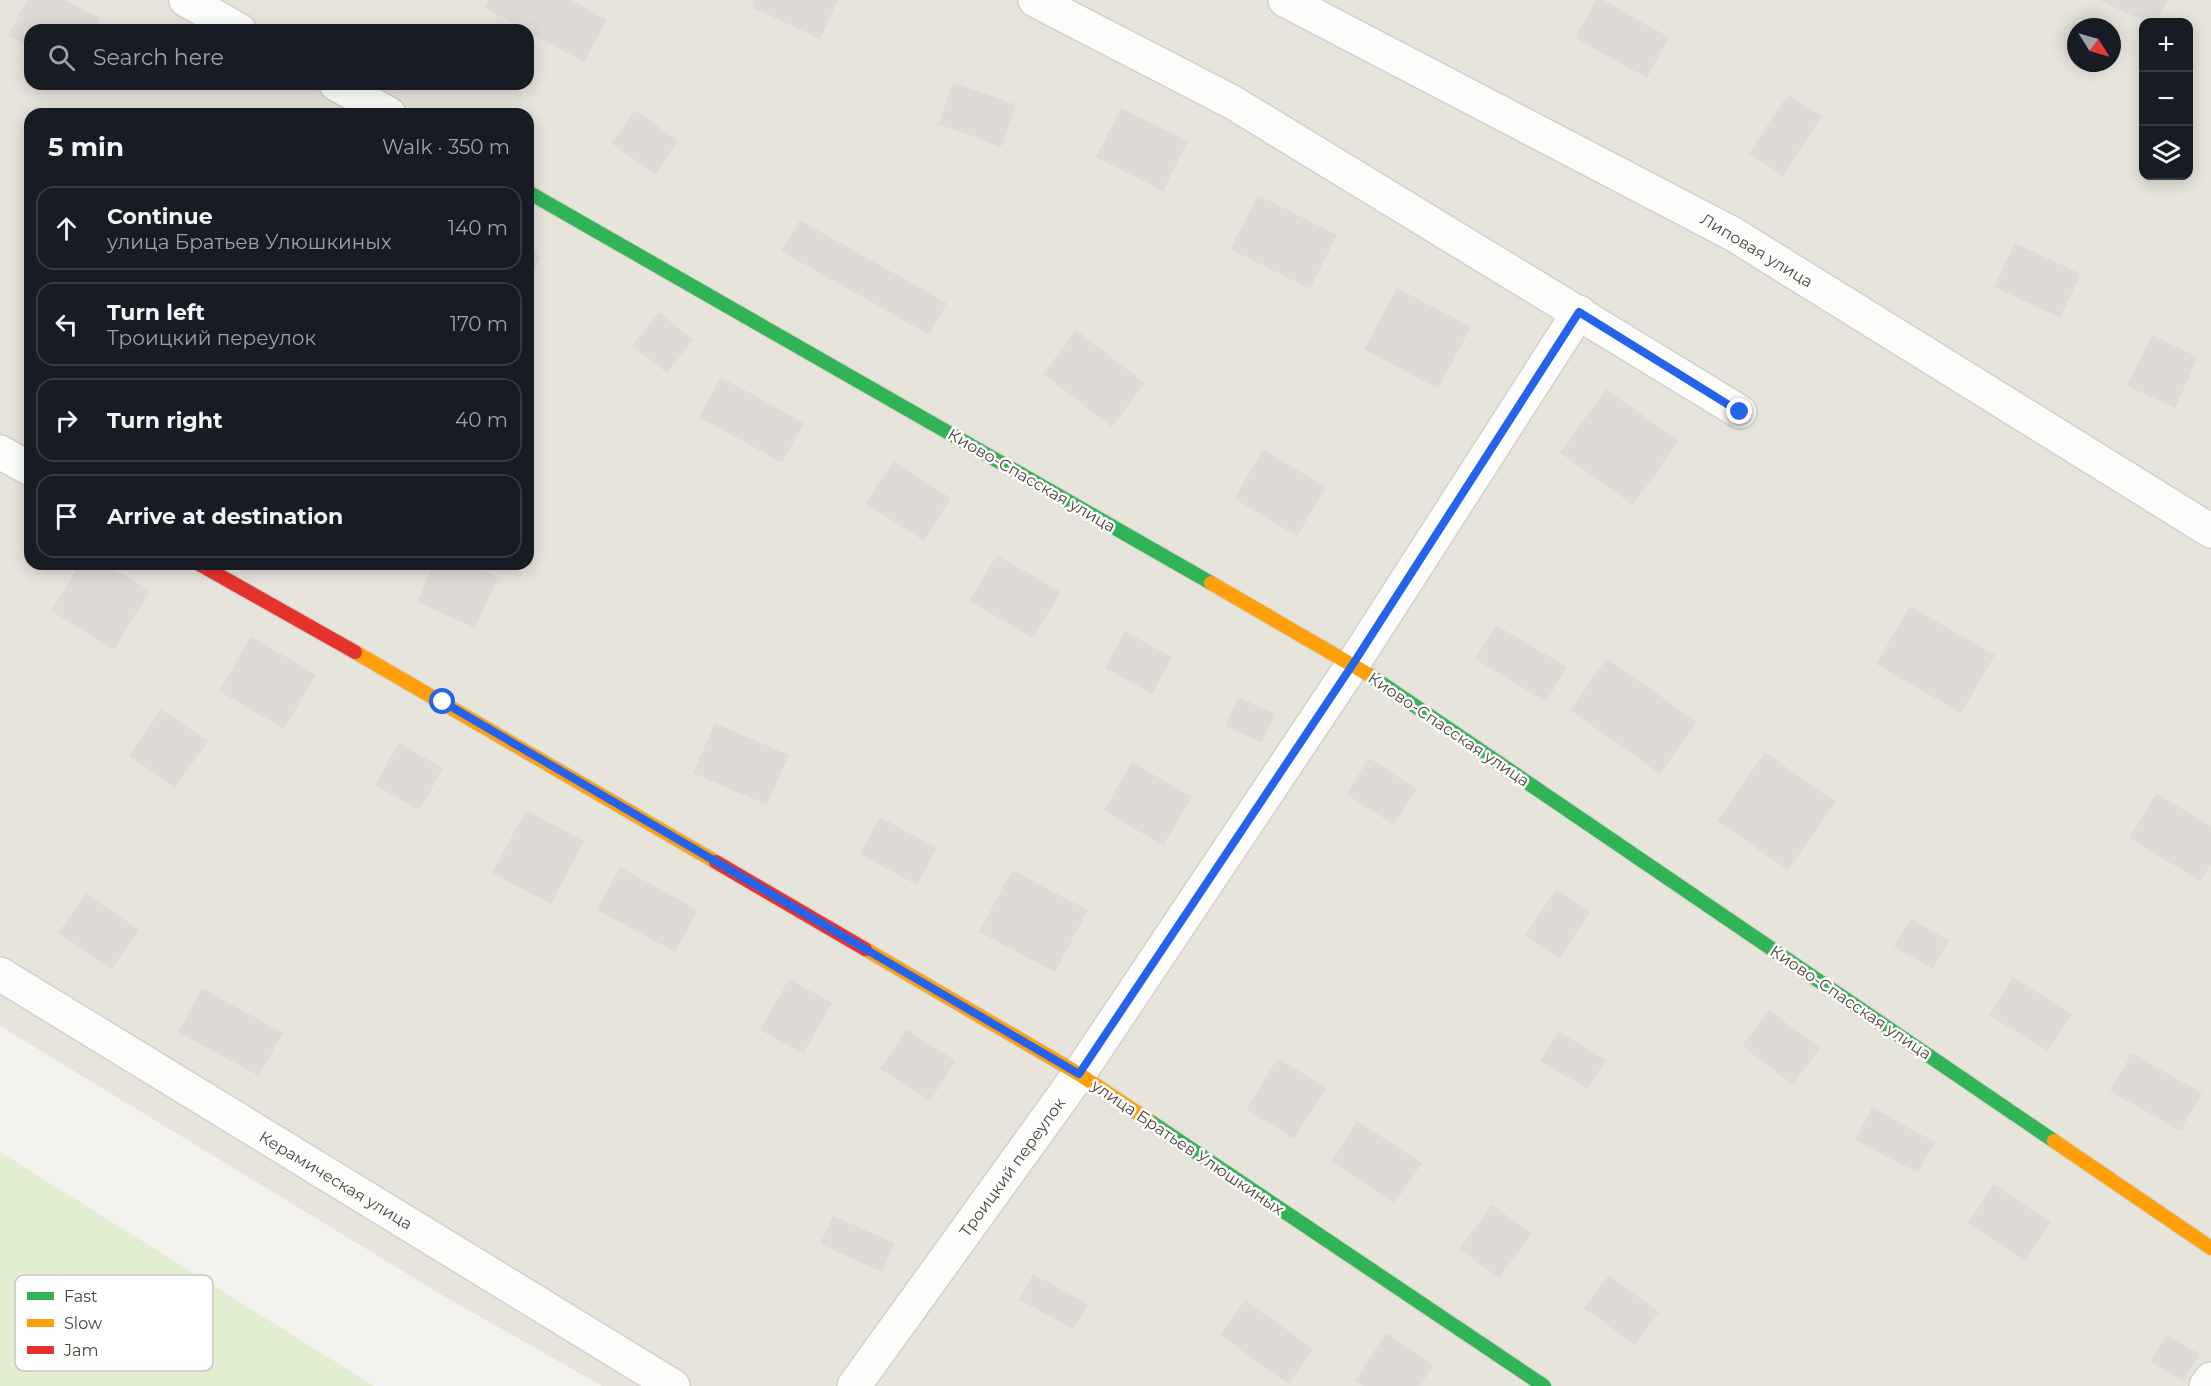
<!DOCTYPE html>
<meta charset="utf-8">
<style>
:root{--surface:#171b24;--page:#242831;--text:#f1f3f6;--muted:#9ea1a6;--line:#363941}
body{margin:0;font-family:Montserrat,sans-serif;background:var(--page);color:var(--text)}
.controls{position:absolute;right:18px;top:18px;display:grid;overflow:hidden;border-radius:12px;box-shadow:0 3px 15px #0003}
.controls button{width:54px;height:54px;display:grid;place-items:center;padding:0;border:0;border-bottom:2px solid var(--line);background:var(--surface);color:var(--text);font:30px sans-serif}
.compass{position:absolute;left:2067px;top:18px;width:54px;height:54px;border-radius:50%;background:var(--surface);box-shadow:0 3px 15px #0003;rotate:127deg}
.stop{position:absolute;width:18px;height:18px;margin:-14px;border:4px solid #2563eb;border-radius:50%;background:#fff}
.stop.end{background:#2563eb;border-color:#fff;box-shadow:0 2px 6px #0008}
.list{margin:0;padding:0;list-style:none}
h2{display:flex;justify-content:space-between;align-items:center;height:78px;margin:0;padding:0 24px;font-size:26px}
h2 small{font-size:20px;font-weight:400;color:var(--muted)}
.list li{display:grid;grid-template-columns:39px 1fr auto;gap:18px;align-items:center;box-sizing:border-box;height:84px;margin:0 12px 12px;padding:0 12px;border:2px solid var(--line);border-radius:18px}
.list b{display:block;font-size:22px;white-space:nowrap}
.list p{margin:0;font-size:20px;white-space:nowrap;color:var(--muted)}
.list em{font-size:20px;font-style:normal;color:var(--muted)}
.icon{flex:none;width:33px;height:33px;fill:none;stroke:currentColor;stroke-width:2;stroke-linecap:round;stroke-linejoin:round}
.map{position:relative;flex:none;width:2211px;height:1386px;overflow:hidden}
.search{position:absolute;background:var(--surface);box-shadow:0 3px 15px #0003;left:24px;top:24px;width:510px;height:66px;display:flex;align-items:center;gap:15px;box-sizing:border-box;padding:0 21px;border-radius:18px;color:var(--muted);font-size:22px}
.panel{position:absolute;background:var(--surface);box-shadow:0 3px 15px #0003;left:24px;top:108px;width:510px;height:462px;border-radius:18px}
.map>svg:first-child{display:block}
.residential{fill:#e7e4dc;fill-rule:evenodd}
.green{fill:#e1eecf}
.building{fill:#dedbd6}
.lines{fill:none;stroke-linecap:round;stroke-linejoin:round}
.street-casing{stroke:#d2d0cb;stroke-width:36}
.fast-casing{stroke:#d3cfc5;stroke-width:16}
.slow-casing{stroke:#d3cfc5;stroke-width:16}
.jam-casing{stroke:#d3cfc5;stroke-width:16}
.street{stroke:#fdfdfc;stroke-width:33}
.fast{stroke:#30b455;stroke-width:14}
.slow{stroke:#ff9f0a;stroke-width:14}
.jam{stroke:#e5322d;stroke-width:14}
.route{stroke:#2563eb;stroke-width:8}
.labels{text-anchor:middle;stroke-width:5;stroke-linejoin:round;paint-order:stroke}
.street-label{font-size:16px;fill:#4b4439;stroke:#fff}
.key{fill:#fff;stroke:#c9c7c4;stroke-width:1.5}
.key-label{font-size:16px;fill:#4b4439}
</style>
<div class="map">
<svg width="2211" height="1386" viewBox="0 0 2211 1386">
<rect width="100%" height="100%" fill="#f4f2ee"/>
<path class="residential" d="M0,0H2211V1386H602L442,1295L0,1026ZM2144,22H2188V176H2144ZM2076,27H2112V63H2076ZM30,30H528V84H30ZM30,114H528V564H30Z"/>
<path class="green" d="M0,1152L374,1386H0Z"/>
<path class="building" d="M27,0H65L100,18L94,30H30V47L8,35Z
M488,0H571L607,20L584,62L528,32V30L484,8Z
M754,0H838L820,39L751,7Z
M1596,0H1603L1669,37L1647,78L1575,38Z
M2100,0H2168L2157,22H2145Z
M953,82L1016,105L1001,147L938,124Z
M1788,94L1822,116L1783,176L1749,153Z
M1121,108L1188,141L1163,191L1096,157Z
M635,110L678,141L655,175L611,143Z
M1258,195L1337,235L1310,289L1230,249Z
M800,220L947,303L929,335L781,251Z
M2015,243L2081,274L2060,318L1994,287Z
M528,249L541,257L528,279Z
M1397,288L1471,327L1438,389L1364,349Z
M659,312L693,340L667,373L632,346Z
M1076,330L1145,383L1112,427L1043,374Z
M2152,335L2198,357L2175,408L2127,386Z
M721,377L804,423L782,463L699,417Z
M1606,389L1679,441L1633,505L1560,453Z
M1263,449L1326,487L1297,536L1234,499Z
M893,461L951,498L924,541L865,503Z
M997,555L1061,592L1033,638L969,601Z
M80,564H105L150,591L114,650L51,611Z
M434,564H469L498,577L475,628L417,602Z
M1910,606L1995,655L1961,713L1876,664Z
M1496,625L1567,667L1546,702L1475,659Z
M1125,631L1172,657L1152,694L1105,668Z
M251,636L316,675L284,729L219,691Z
M1607,658L1697,722L1660,774L1570,710Z
M1238,697L1275,714L1262,743L1225,726Z
M161,709L208,741L175,788L129,756Z
M715,723L789,755L767,805L693,773Z
M398,743L443,768L420,810L375,786Z
M1765,752L1836,802L1788,870L1717,821Z
M1369,758L1417,789L1394,825L1346,794Z
M1132,762L1192,797L1163,846L1104,810Z
M2156,793L2211,826V864L2200,881L2129,838Z
M526,810L584,841L551,904L492,873Z
M880,817L937,848L917,885L860,854Z
M620,867L698,910L675,952L597,910Z
M1012,870L1088,910L1055,972L979,932Z
M1556,889L1590,912L1559,959L1525,936Z
M86,893L139,930L111,970L58,933Z
M1910,919L1949,940L1933,969L1894,947Z
M2013,977L2072,1014L2048,1051L1989,1015Z
M789,979L832,1003L803,1054L760,1030Z
M202,988L283,1033L259,1076L178,1032Z
M1769,1010L1820,1048L1793,1085L1742,1046Z
M906,1029L956,1061L930,1101L880,1069Z
M1558,1031L1606,1060L1588,1089L1540,1061Z
M2132,1053L2202,1093L2180,1131L2110,1091Z
M1278,1058L1326,1088L1294,1139L1246,1109Z
M1872,1107L1935,1142L1918,1173L1855,1140Z
M1357,1121L1422,1163L1395,1203L1331,1162Z
M1994,1184L2051,1222L2025,1261L1968,1223Z
M1492,1205L1532,1233L1499,1278L1459,1249Z
M833,1216L895,1243L882,1272L820,1244Z
M1033,1274L1088,1304L1074,1329L1019,1300Z
M1609,1275L1659,1312L1635,1345L1584,1308Z
M1245,1300L1314,1349L1288,1384L1220,1335Z
M1386,1333L1434,1365L1420,1386H1363L1355,1380Z
M2166,1335L2200,1354L2184,1381L2150,1362Z"/>
<g class="lines">
<defs>
<path id="street" d="M186,0L239,30
M1035,0L1232,102L1740,412
M1285,0L1733,234L2211,531
M336,84L389,114
M0,452L30,469
M0,974L673,1386
M854,1386L1079,1074L1353,664L1579,312
M2206,1386L2211,1379"/>
<path id="fast" d="M528,192L1211,583
M1371,676L2054,1141
M1148,1120L1544,1386"/>
<path id="slow" d="M1211,583L1371,676
M355,652L716,862
M865,949L1079,1074L1148,1120
M2054,1141L2211,1248"/>
<path id="jam" d="M199,564L355,652
M716,862L865,949"/>
</defs>
<use href="#street" class="street-casing"/>
<use href="#fast" class="fast-casing"/>
<use href="#slow" class="slow-casing"/>
<use href="#jam" class="jam-casing"/>
<use href="#street" class="street"/>
<use href="#fast" class="fast"/>
<use href="#slow" class="slow"/>
<use href="#jam" class="jam"/>
</g>
<g class="lines">
<path class="route" d="M443,702L1079,1074L1353,664L1579,312L1740,412"/>
</g>
<g class="labels">
<g class="street-label">
<text transform="translate(1757 250) rotate(31)" y="6">Липовая улица</text>
<text transform="translate(1032 480) rotate(30)" y="6">Киово-Спасская улица</text>
<text transform="translate(1449 729) rotate(34)" y="6">Киово-Спасская улица</text>
<text transform="translate(1851 1002) rotate(34)" y="6">Киово-Спасская улица</text>
<text transform="translate(1188 1147) rotate(34)" y="6">улица Братьев Улюшкиных</text>
<text transform="translate(1012 1167) rotate(-54)" y="6">Троицкий переулок</text>
<text transform="translate(336 1180) rotate(31)" y="6">Керамическая улица</text>
</g>
</g>
<rect x="15" y="1275" width="198" height="96" rx="9" class="key"/>
<rect x="27" y="1292" width="27" height="8" fill="#30b455"/>
<rect x="27" y="1319" width="27" height="8" fill="#ff9f0a"/>
<rect x="27" y="1346" width="27" height="8" fill="#e5322d"/>
<g class="key-label">
<text x="64" y="1302">Fast</text>
<text x="64" y="1329">Slow</text>
<text x="64" y="1356">Jam</text>
</g>
</svg>
<div class="controls">
<button>+</button>
<button>−</button>
<button><svg class="icon" aria-label="layers" viewBox="0 0 24 24"><path d="M12 4l9 5-9 5-9-5zM3 14l9 5 9-5"/></svg></button>
</div>
<svg class="compass" viewBox="-18 -18 36 36"><path d="M0-13l5 13h-10z" fill="#e53935"/><path d="M0 13l5-13h-10z" fill="#9ea1a6"/></svg>
<div class="stop" style="left:443px;top:702px"></div>
<div class="stop end" style="left:1740px;top:412px"></div>
<div class="search"><svg class="icon" aria-label="search" viewBox="0 0 24 24"><circle cx="10" cy="10" r="6"/><path d="M15 15l6 6"/></svg>Search here</div>
<section class="panel">
<h2>5 min<small>Walk · 350 m</small></h2>
<ul class="list">
<li><svg class="icon" aria-label="ahead" viewBox="0 0 24 24"><path d="M12 20V5M6 11l6-6 6 6"/></svg><div><b>Continue</b><p>улица Братьев Улюшкиных</p></div><em>140 m</em></li>
<li><svg class="icon" aria-label="left" viewBox="0 0 24 24"><path d="M17 20v-9H6M10 6l-5 5 5 5"/></svg><div><b>Turn left</b><p>Троицкий переулок</p></div><em>170 m</em></li>
<li><svg class="icon" aria-label="right" viewBox="0 0 24 24"><path d="M7 20v-9h11M14 6l5 5-5 5"/></svg><div><b>Turn right</b></div><em>40 m</em></li>
<li><svg class="icon" aria-label="arrive" viewBox="0 0 24 24"><path d="M6 21V4h12l-3 4 3 4H6"/></svg><div><b>Arrive at destination</b></div></li>
</ul>
</section>
</div>
